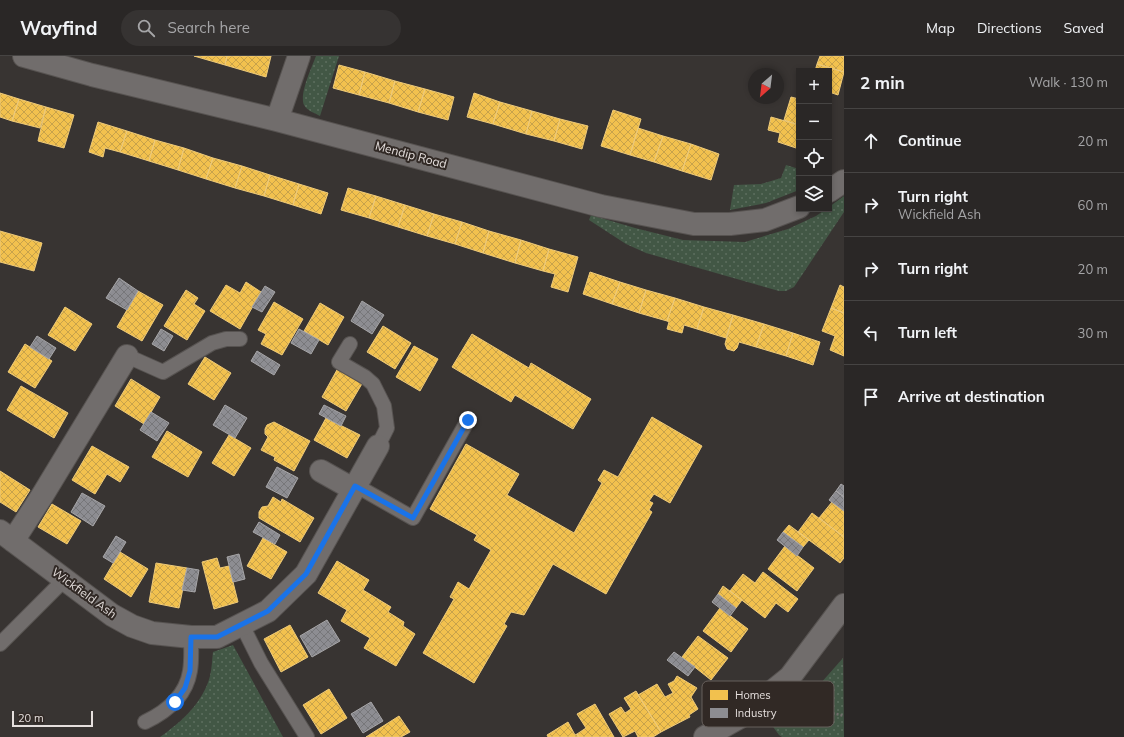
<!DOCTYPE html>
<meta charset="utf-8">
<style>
:root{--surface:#2a2726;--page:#363332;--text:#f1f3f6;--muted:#a5a5a7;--line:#464443}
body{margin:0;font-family:Mulish,sans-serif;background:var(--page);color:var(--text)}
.controls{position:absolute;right:12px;top:12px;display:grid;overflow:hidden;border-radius:0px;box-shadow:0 2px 6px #0003}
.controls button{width:36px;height:36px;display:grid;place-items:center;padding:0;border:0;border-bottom:1px solid var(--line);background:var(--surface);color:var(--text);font:20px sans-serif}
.compass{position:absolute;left:748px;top:12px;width:36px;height:36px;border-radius:50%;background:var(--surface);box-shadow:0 2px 6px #0003;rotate:208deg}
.scale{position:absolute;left:12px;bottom:10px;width:81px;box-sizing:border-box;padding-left:4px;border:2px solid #e5dfdd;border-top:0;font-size:11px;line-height:14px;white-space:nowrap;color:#e5dfdd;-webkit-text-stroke:3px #312925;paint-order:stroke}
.stop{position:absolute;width:12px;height:12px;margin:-9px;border:3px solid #1a73e8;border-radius:50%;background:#fff}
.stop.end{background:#1a73e8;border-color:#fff;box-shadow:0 1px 4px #0008}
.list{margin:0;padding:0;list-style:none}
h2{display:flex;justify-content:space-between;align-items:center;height:52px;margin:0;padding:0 16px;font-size:17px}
h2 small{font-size:13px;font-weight:400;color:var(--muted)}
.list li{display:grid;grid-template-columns:26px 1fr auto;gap:12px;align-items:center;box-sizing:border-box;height:64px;padding:0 16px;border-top:1px solid var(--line)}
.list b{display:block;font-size:15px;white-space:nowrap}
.list p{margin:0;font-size:13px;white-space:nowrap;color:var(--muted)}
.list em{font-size:13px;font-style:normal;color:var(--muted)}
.icon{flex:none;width:22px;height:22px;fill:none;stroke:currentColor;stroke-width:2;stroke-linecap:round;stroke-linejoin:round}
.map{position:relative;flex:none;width:844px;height:681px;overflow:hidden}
header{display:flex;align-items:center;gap:24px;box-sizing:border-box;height:56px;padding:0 20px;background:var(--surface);border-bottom:1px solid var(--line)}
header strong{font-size:19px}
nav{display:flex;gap:22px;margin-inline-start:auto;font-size:14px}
.search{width:280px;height:36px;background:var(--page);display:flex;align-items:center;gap:10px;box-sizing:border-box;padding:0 14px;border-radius:22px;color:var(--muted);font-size:15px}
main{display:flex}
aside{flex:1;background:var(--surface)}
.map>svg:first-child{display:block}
.green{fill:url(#green-dots)}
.homes{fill:url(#homes-cross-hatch);stroke:#eeca79}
.industry{fill:url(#industry-cross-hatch);stroke:#a7a6a8}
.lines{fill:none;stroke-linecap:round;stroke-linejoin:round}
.lane-casing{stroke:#575351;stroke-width:16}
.street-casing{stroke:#575351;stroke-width:24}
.path{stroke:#726f6d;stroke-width:2.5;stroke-dasharray:2 2;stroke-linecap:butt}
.lane{stroke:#716d6c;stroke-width:14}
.street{stroke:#716d6c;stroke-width:22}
.route{stroke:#1a73e8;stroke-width:5}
.labels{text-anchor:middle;stroke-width:4;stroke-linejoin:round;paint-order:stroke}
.street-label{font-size:12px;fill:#e5dfdd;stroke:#312925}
.key{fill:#312925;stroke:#67605c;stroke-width:1}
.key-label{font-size:11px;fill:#e5dfdd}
</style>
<header>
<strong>Wayfind</strong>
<div class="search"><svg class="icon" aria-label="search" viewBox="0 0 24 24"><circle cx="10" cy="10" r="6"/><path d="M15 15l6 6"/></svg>Search here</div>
<nav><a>Map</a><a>Directions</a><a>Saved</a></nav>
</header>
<main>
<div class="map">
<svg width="844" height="681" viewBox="0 0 844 681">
<defs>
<pattern id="green-dots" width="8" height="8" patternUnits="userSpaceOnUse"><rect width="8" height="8" fill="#425745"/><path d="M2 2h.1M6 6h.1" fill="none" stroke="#5d6f5f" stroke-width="1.8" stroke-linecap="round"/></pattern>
<pattern id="homes-cross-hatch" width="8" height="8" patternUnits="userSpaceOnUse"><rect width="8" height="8" fill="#f2c14e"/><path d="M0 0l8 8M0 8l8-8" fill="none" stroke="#c7a24b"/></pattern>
<pattern id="industry-cross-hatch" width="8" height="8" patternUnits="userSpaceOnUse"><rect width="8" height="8" fill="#8d8d92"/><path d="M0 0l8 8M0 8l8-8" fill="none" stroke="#77777a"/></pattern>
</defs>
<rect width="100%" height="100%" fill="#383432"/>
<path class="green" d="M316,0H339L320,60C315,57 307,55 304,49C299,38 312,11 316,0Z
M786,109L799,113V134L766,147L730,154L734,129L761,128L781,122Z
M844,140V156L794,231L786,235H779L646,197L626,188L589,164L591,159L635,172L683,184L745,186L788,173L816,160L826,153H829V151Z
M233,589L283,681H160C181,666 203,647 210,620C212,612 212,603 213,596Z
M843,602L844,681H782L779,679L771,668L805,645Z"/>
<path class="homes" d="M194,0H227L225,9Z
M227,0H271L266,21L225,9Z
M820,0H844V16L817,8Z
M817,8L844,16L838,39L829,36V15H815Z
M339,9L365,16L359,39L333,32Z
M365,16L395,25L389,47L359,39Z
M395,25L425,33L418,56L389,47Z
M425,33L454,41L448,64L418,56Z
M0,37L19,43L12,65L0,61Z
M474,37L500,46L493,68L467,61Z
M791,41L799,43V69L784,64Z
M19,43L46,51L40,72L12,65Z
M500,46L532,55L526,78L493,68Z
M46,51L74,59L64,92L38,85Z
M613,54L641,63L630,99L601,90Z
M532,55L560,63L554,85L526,78Z
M771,61L799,69V93L778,86L780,77L768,74Z
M560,63L588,70L582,93L554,85Z
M98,66L127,75L120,96L105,92L103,101L89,96Z
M638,72L663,80L654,106L630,99Z
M127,75L155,84L149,105L120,96Z
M663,80L691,88L682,115L654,106Z
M155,84L184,92L178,114L149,105Z
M691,88L719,98L711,124L682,115Z
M184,92L213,102L206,123L178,114Z
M213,102L242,110L235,132L206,123Z
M242,110L270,119L264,140L235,132Z
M270,119L299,128L293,149L264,140Z
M299,128L328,137L321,158L293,149Z
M348,132L376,140L369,162L341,154Z
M376,140L405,149L398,171L369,162Z
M405,149L434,158L427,180L398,171Z
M434,158L462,166L455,188L427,180Z
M462,166L489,175L483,197L455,188Z
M0,175L42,187L34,215L0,206Z
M489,175L521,184L515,207L483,197Z
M521,184L549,193L543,215L515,207Z
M549,193L578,201L568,236L551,231L555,218L543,215Z
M590,216L620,226L612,248L583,238Z
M246,226L261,236L240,273L210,255L226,229L240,237Z
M620,226L646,234L639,257L612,248Z
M840,229L844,231V257L831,252Z
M186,234L198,242L194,248L205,255L187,284L164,270Z
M646,234L675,242L667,265L639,257Z
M138,235L163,249L142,285L117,271Z
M675,242L704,251L697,273L684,269L682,277L667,273L669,266L667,265Z
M274,246L303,263L282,299L261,288L266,278L258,274Z
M320,247L344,261L328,289L304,275Z
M65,251L92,268L75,295L48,279Z
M704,251L733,259L726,282L697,273Z
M831,252L844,257V300L830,294L835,280L822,275Z
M733,259L764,268L756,291L739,286L737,292L734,295L727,293L725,288Z
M764,268L793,277L786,300L756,291Z
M383,270L411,287L395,313L367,296Z
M793,277L820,286L813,309L786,300Z
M472,278L529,312L531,307L591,343L573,373L515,339L511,346L452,311Z
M25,288L52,305L35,332L8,316Z
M414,290L438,303L420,335L396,321Z
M205,301L231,317L214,344L188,328Z
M338,312L363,326L346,355L322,341Z
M131,323L160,341L144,368L115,350Z
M21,330L68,357L54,382L7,354Z
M652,361L702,390L670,447L654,438L649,445L653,447L649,454L652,456L606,538L553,508L524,559L511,556L504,568L507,570L474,627L423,597L454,543L450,541L458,526L469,533L491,494L474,484L477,479L430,453L466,388L519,418L507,439L574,477L602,427L598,424L604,414L618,421Z
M326,362L360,379L347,402L314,384Z
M274,366L310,385L294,415L274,404L275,401L261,394L268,381L265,378V373L267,369Z
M167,375L202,396L188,421L152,401Z
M229,379L251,392L234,420L212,407Z
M92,390L129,411L120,426L107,418L95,438L72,424Z
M0,415L30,434L16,456L0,446Z
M273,441L281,446L282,443L314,462L300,486L259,462V456L262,451L268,450Z
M832,446L844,455V481L819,462Z
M52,448L81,465L67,488L38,471Z
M812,457L844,481V502L840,507L798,476Z
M789,469L809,484L803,491L783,476Z
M263,482L287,496L271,523L247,510Z
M785,490L814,512L797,535L768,513Z
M120,496L148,513L131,541L104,523Z
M217,502L220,512L229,510L238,546L214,553L202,506Z
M337,505L369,524L363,534L391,551L388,556L404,566L403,570L415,578L396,610L364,592L370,582L341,565L347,554L318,537Z
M156,507L187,512L179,552L149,546Z
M763,516L798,543L788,556L776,547L765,562L730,535L743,518L755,527Z
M723,530L742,544L736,552L718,538Z
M720,552L748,573L731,596L703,575Z
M290,569L308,601L281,616L264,583Z
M698,580L728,602L711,624L682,601Z
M677,620L697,632L691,641L698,653L689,659L690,661L661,676L638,639L657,628L665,641L673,637L668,628L674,625Z
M329,633L347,662L321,678L303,649Z
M636,635L661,676L653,681H638L635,675L623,681L609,658L621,651L625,657L631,653L624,642Z
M595,648L614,681H579L577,678L586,672L577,658Z
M399,660L410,676L401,681H366Z
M568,666L575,679L577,678L579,681H548L547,679Z"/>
<path class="industry" d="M119,222L138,235L127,254L106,242Z
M265,230L275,236L262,256L252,251Z
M362,245L384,259L372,278L351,265Z
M161,273L173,280L164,295L152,288Z
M299,273L319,284L311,298L291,287Z
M37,280L56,292L49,303L30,291Z
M257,295L280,309L274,319L251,305Z
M225,349L247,362L235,382L213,369Z
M324,349L346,360L341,370L319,358Z
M151,356L169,367L157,385L140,374Z
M277,411L298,422L287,442L266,431Z
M841,428L844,430V441L836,435Z
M836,435L844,441V455L829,444Z
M82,437L105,450L93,470L71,456Z
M259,466L280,479L275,488L253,476Z
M783,476L803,491L797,500L777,484Z
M116,480L126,486L113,507L103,501Z
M239,498L245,523L233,526L227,501Z
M187,512L199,514L195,536L182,534Z
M718,538L736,552L730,560L712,546Z
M327,564L340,585L312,601L300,580Z
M674,596L695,611L688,620L667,604Z
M371,646L383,665L363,677L351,658Z"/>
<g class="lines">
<defs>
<path id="lane" d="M350,288L339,306L365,321L373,328L384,350L387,372L378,390
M127,300L163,316L212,287L226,283H240
M355,429L413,462L468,364
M242,569L261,607L307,681
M0,588L64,524
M145,666C166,656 186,640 190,615C192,604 191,592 191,581"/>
<path id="street" d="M24,0L92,19L277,64L601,150L694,168H730L765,164L799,151
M277,64L299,0
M829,135L844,125
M321,415L353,433
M0,475L112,559L132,570L152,577L191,581H217L268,555L306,518L378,390
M13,485L42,440L127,300
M705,681L742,660L790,621L844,549"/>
</defs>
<use href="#lane" class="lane-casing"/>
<use href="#street" class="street-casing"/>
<path class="path" d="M789,655C808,652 826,655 844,660"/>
<use href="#lane" class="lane"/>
<use href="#street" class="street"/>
</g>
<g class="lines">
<path class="route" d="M175,646L185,632L190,615L191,581H217L268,555L306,518L355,430L413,462L468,364"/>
</g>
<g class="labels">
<g class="street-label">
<text transform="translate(411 99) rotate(15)" y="4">Mendip Road</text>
<text transform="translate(84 537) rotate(36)" y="4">Wickfield Ash</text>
</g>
</g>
<rect x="702" y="625" width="132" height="46" rx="6" class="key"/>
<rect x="710" y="634" width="18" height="10" fill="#f2c14e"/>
<rect x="710" y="652" width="18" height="10" fill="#8d8d92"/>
<g class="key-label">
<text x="735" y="643">Homes</text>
<text x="735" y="661">Industry</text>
</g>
</svg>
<div class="controls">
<button>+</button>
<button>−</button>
<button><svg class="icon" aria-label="locate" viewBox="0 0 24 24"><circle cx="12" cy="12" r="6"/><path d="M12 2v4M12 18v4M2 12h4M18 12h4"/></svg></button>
<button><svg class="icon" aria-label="layers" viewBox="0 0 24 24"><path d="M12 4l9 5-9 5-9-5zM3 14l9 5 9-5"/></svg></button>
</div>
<svg class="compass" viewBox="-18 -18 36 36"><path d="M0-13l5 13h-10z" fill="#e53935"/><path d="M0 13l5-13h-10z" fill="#a5a5a7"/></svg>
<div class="scale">20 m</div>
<div class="stop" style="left:175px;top:646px"></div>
<div class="stop end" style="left:468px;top:364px"></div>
</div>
<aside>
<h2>2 min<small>Walk · 130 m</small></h2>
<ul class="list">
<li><svg class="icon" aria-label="ahead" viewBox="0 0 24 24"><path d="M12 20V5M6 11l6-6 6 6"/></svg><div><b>Continue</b></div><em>20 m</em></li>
<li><svg class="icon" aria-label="right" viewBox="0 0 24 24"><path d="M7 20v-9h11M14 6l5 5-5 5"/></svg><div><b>Turn right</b><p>Wickfield Ash</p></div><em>60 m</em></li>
<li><svg class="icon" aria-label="right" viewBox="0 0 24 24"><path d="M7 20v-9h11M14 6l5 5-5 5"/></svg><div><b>Turn right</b></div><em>20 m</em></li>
<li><svg class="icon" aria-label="left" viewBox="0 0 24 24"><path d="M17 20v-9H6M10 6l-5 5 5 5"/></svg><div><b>Turn left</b></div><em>30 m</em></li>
<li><svg class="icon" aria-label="arrive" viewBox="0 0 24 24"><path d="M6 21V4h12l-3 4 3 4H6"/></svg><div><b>Arrive at destination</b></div></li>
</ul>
</aside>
</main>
